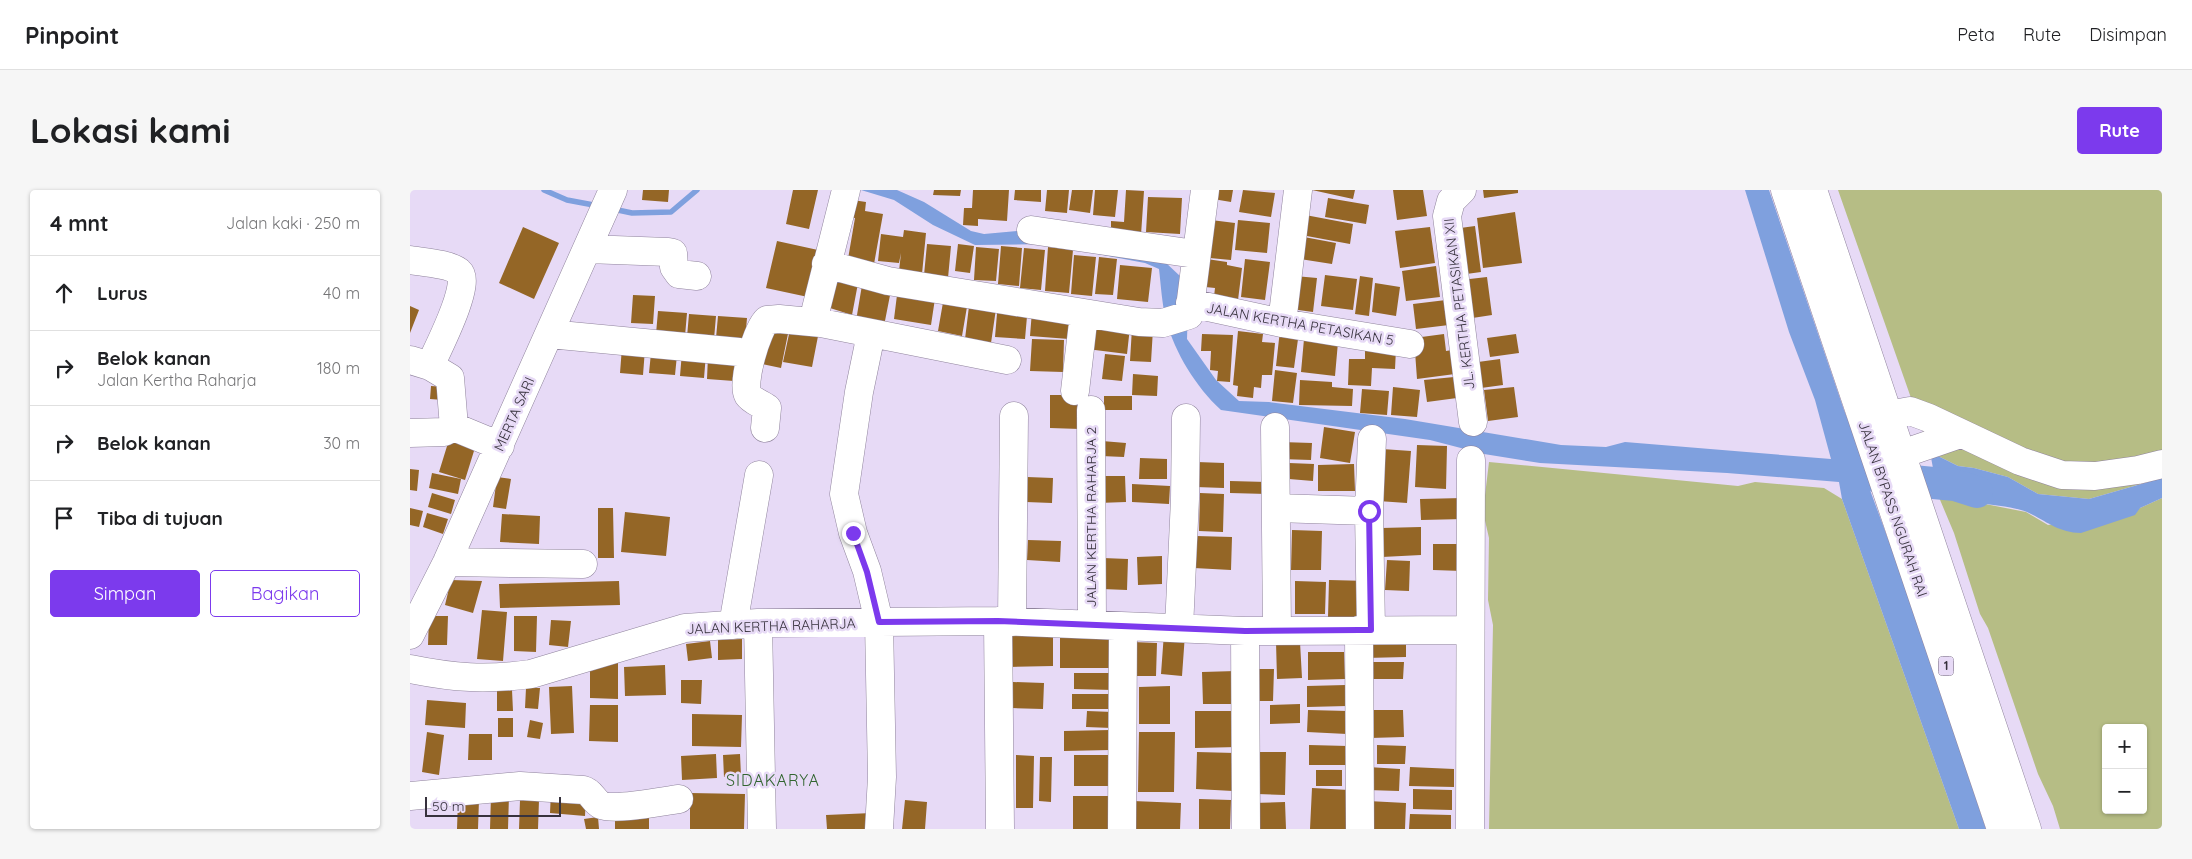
<!DOCTYPE html>
<html lang="id">
<meta charset="utf-8">
<style>
:root{--surface:#fff;--page:#f6f6f6;--text:#202124;--muted:#757577;--line:#e0e0e0;--accent:#7c3aed}
body{margin:0;font-family:Quicksand,sans-serif;background:var(--page);color:var(--text)}
.controls{position:absolute;right:15px;bottom:15px;display:grid;overflow:hidden;border-radius:5px;box-shadow:0 1px 4px #0004}
.controls button{width:45px;height:45px;display:grid;place-items:center;padding:0;border:0;border-bottom:1px solid var(--line);background:var(--surface);color:var(--text);font:25px sans-serif}
.scale{position:absolute;left:15px;bottom:12px;width:136px;box-sizing:border-box;padding-left:5px;border:2px solid #37323d;border-top:0;font-size:14px;line-height:18px;white-space:nowrap;color:#37323d;-webkit-text-stroke:4px #e7daf6;paint-order:stroke}
.stop{position:absolute;width:15px;height:15px;margin:-11px;border:4px solid #7c3aed;border-radius:50%;background:#fff}
.stop.end{background:#7c3aed;border-color:#fff;box-shadow:0 1px 5px #0008}
.list{margin:0;padding:0;list-style:none}
h2{display:flex;justify-content:space-between;align-items:center;height:65px;margin:0;padding:0 20px;font-size:21px}
h2 small{font-size:16px;font-weight:400;color:var(--muted)}
.list li{display:grid;grid-template-columns:32px 1fr auto;gap:15px;align-items:center;box-sizing:border-box;height:75px;padding:0 20px;border-top:1px solid var(--line)}
.list b{display:block;font-size:19px;white-space:nowrap}
.list p{margin:0;font-size:16px;white-space:nowrap;color:var(--muted)}
.list em{font-size:16px;font-style:normal;color:var(--muted)}
.actions{display:flex;gap:10px;padding:15px 20px}
.actions a{flex:1;padding:11px 0;border:1px solid var(--accent);border-radius:5px;text-align:center;font-size:18px;color:var(--accent)}
.actions .main{background:var(--accent);color:#fff}
.icon{flex:none;width:28px;height:28px;fill:none;stroke:currentColor;stroke-width:2;stroke-linecap:round;stroke-linejoin:round}
.map{position:relative;flex:none;width:1752px;height:639px;overflow:hidden;border-radius:5px}
header{display:flex;align-items:center;gap:30px;box-sizing:border-box;height:70px;padding:0 25px;background:var(--surface);border-bottom:1px solid var(--line)}
header strong{font-size:24px}
nav{display:flex;gap:28px;margin-inline-start:auto;font-size:18px}
.intro{display:flex;align-items:center;justify-content:space-between;box-sizing:border-box;height:120px;padding:0 30px}
h1{margin:0;font-size:35px}
.button{padding:12px 22px;border-radius:5px;background:var(--accent);color:#fff;font-size:18px;font-weight:700}
main{display:flex;gap:30px;padding:0 30px}
aside{flex:1;background:var(--surface);border-radius:5px;box-shadow:0 1px 4px #0004}
.map>svg:first-child{display:block}
.green{fill:#b6bd85;fill-rule:evenodd}
.water{fill:#7fa0de}
.lines{fill:none;stroke-linecap:round;stroke-linejoin:round}
.stream{stroke:#7fa0de;stroke-width:5.5}
.river{stroke:#7fa0de;stroke-width:32}
.building{fill:#946626}
.minor-casing{stroke:#90849d;stroke-width:29}
.highway-casing{stroke:#90849d;stroke-width:29}
.minor{stroke:#fff;stroke-width:28}
.highway{stroke:#fff;stroke-width:28}
.route{stroke:#7c3aed;stroke-width:6}
.labels{text-anchor:middle;stroke-width:5;stroke-linejoin:round;paint-order:stroke}
.shield{fill:#e7daf6;stroke:#6c6474;stroke-width:1}
.shield-label{font-size:12px;font-weight:bold;fill:#37323d}
.street-label{font-size:14px;fill:#37323d;stroke:#e7daf6}
.quarter-label{font-size:16px;letter-spacing:1px;fill:#326530;stroke:#e7daf6}
</style>
<header>
<strong>Pinpoint</strong>
<nav><a>Peta</a><a>Rute</a><a>Disimpan</a></nav>
</header>
<div class="intro"><h1>Lokasi kami</h1><a class="button">Rute</a></div>
<main>
<aside>
<h2>4 mnt<small>Jalan kaki · 250 m</small></h2>
<ul class="list">
<li><svg class="icon" aria-label="ahead" viewBox="0 0 24 24"><path d="M12 20V5M6 11l6-6 6 6"/></svg><div><b>Lurus</b></div><em>40 m</em></li>
<li><svg class="icon" aria-label="right" viewBox="0 0 24 24"><path d="M7 20v-9h11M14 6l5 5-5 5"/></svg><div><b>Belok kanan</b><p>Jalan Kertha Raharja</p></div><em>180 m</em></li>
<li><svg class="icon" aria-label="right" viewBox="0 0 24 24"><path d="M7 20v-9h11M14 6l5 5-5 5"/></svg><div><b>Belok kanan</b></div><em>30 m</em></li>
<li><svg class="icon" aria-label="arrive" viewBox="0 0 24 24"><path d="M6 21V4h12l-3 4 3 4H6"/></svg><div><b>Tiba di tujuan</b></div></li>
</ul>
<div class="actions"><a class="main">Simpan</a><a>Bagikan</a></div>
</aside>
<div class="map">
<svg width="1752" height="639" viewBox="0 0 1752 639">
<rect width="100%" height="100%" fill="#e7daf6"/>
<path class="green" d="M1428,0H1752V288L1679,309L1628,304L1598,287L1564,278L1548,276L1520,262Z
M1079,272L1328,296L1345,292L1414,298L1432,309L1549,639H1079L1083,435L1078,410L1079,348L1073,322Z
M1535,300L1542,301L1565,312L1616,322L1638,335L1730,318L1752,308V639H1650L1643,616L1628,584L1578,438L1570,424L1544,343L1528,305ZM1696,538H1733V620H1696Z"/>
<path class="water" d="M451,0H487L514,12L561,41L574,44L607,41L632,43L754,71L771,87L778,114L777,149L806,190L829,211L859,212L995,229L1151,255L1196,257L1215,252L1421,269L1405,210L1379,142L1335,0H1359L1434,220L1453,267L1460,300L1495,395L1576,639H1549L1432,309L1429,292L1317,283L1130,273L1074,264L1020,250L811,220C786,197 765,163 756,130C752,114 751,96 749,79L735,73L635,54L565,55L523,35L484,10Z
M1520,262L1548,276L1564,278L1598,287L1628,304L1679,309L1752,288V308L1730,318L1725,325L1671,343C1647,342 1637,331 1617,322C1602,316 1583,316 1567,312C1556,309 1547,301 1535,300L1528,305Z"/>
<g class="lines">
<path class="stream" d="M134,0L157,10L189,16
M203,19L222,23L261,22L287,0"/>
<path class="river" d="M1470,288L1545,295L1567,302"/>
</g>
<path class="building" d="M233,0H259L258,12L232,10Z
M383,0H408L399,39L376,34Z
M524,0H551L550,6L523,5Z
M563,0H599L597,31L568,29V36L553,35L554,18H562Z
M605,0H631V12L604,10Z
M637,0H659L657,23L635,21Z
M662,0H683L680,23L659,20Z
M685,0H708L705,27L683,25Z
M716,0L734,1L731,45L701,42V31L714,32Z
M798,0H823L821,12L797,8Z
M833,0L865,3L861,27L829,22Z
M902,0H945L943,9Z
M983,0H1013L1017,26L987,30Z
M1073,0H1108V3L1074,8Z
M738,7L772,8L770,44L736,42Z
M918,8L959,15L956,34L915,27Z
M436,9L456,12L455,21L473,24L464,74L438,69L445,28L433,26Z
M1105,22L1112,73L1073,78L1067,28Z
M890,24L943,34L940,54L886,44Z
M793,29L825,33L821,70L789,67Z
M828,30L860,33L857,63L825,60Z
M1065,36L1071,82L1049,85L1043,39Z
M113,37L149,53L124,109L89,93Z
M1020,37L1025,73L990,78L985,41Z
M494,40L516,43L512,84L489,81L491,63L489,73L468,71L471,44L493,47Z
M894,47L926,53L922,74L890,69Z
M367,51L408,60L398,107L356,98Z
M517,54L541,56L538,88L514,85Z
M548,54L564,56L560,83L545,81Z
M591,56L612,58L609,96L588,94Z
M566,57L589,59L586,91L564,90Z
M638,57L663,60L659,103L635,101Z
M614,58L635,60L631,100L610,98Z
M664,65L686,67L682,106L661,104Z
M689,67L707,69L703,105L685,104Z
M790,68L817,72V75L832,78L827,118L803,115L805,98L786,96Z
M835,69L860,72L855,110L831,107Z
M710,75L742,78L738,112L707,109Z
M1026,76L1030,107L996,111L992,81Z
M915,85L947,89L943,120L911,116Z
M885,86L907,88L903,122L881,119Z
M950,86L963,88L959,126L945,124Z
M427,87L449,88L442,125L420,118Z
M1077,87L1082,125L1056,129L1051,90Z
M453,89L482,95L474,136L446,131Z
M965,93L990,97L986,126L962,122Z
M488,97L526,102L521,135L484,129Z
M535,101L559,105L552,146L528,141Z
M223,105L245,106L243,134L221,133Z
M560,108L587,112L581,153L555,149Z
M1036,110L1039,135L1006,139L1003,114Z
M588,112L618,115L615,149L585,147Z
M0,116L9,120L0,143Z
M248,121L277,123L275,146L246,144Z
M622,121L660,124L659,149L620,146Z
M279,124L306,126L304,149L277,147Z
M308,126L337,128L335,151L306,148Z
M360,130L380,134L371,178L352,174Z
M680,132L720,137L717,164L677,159Z
M381,135L409,141L402,177L373,172Z
M722,138L743,139L741,172L720,171Z
M870,140L889,142L884,178L866,176Z
M828,141L853,144L852,152L865,153L862,185H852L851,198L844,197L843,208L827,206L828,196L823,195Z
M792,144L823,145L820,192L807,191L808,181L800,180L801,161H791Z
M1034,144L1036,161L1042,160L1045,184L1007,189L1004,148Z
M1106,144L1109,163L1080,167L1077,148Z
M622,149L654,150L653,182L620,181Z
M894,149L928,152L925,186L891,182Z
M212,157L235,159L233,185L210,183Z
M955,157L986,159L985,179L962,178L961,196L938,195L939,169H955Z
M272,162L296,164L294,188L270,186Z
M241,163L267,165L265,185L239,183Z
M695,164L715,166L712,191L692,189Z
M298,166L325,168L324,191L297,189Z
M1090,169L1093,195L1071,198L1068,172Z
M865,180L887,183L883,213L862,211Z
M723,184L748,186L747,206L722,205Z
M1044,187L1047,208L1017,212L1014,190Z
M890,190L922,192V197L943,199L942,216L889,215Z
M21,196L35,197L33,210L20,209Z
M983,197L1010,200L1007,227L981,225Z
M1104,197L1108,227L1078,231L1074,200Z
M952,199L979,201L977,225L950,223Z
M640,205H670V239L640,238Z
M694,206H722V220H694Z
M914,237L945,242L940,273L910,268Z
M42,240L68,248L55,290L29,282Z
M692,251L716,253L714,267L691,266Z
M871,252L902,253L901,270L870,269Z
M1007,255L1037,256L1036,299L1005,297Z
M972,259L1001,261L997,313L968,311Z
M730,268L757,269V289H729Z
M787,272L814,273V298L786,297Z
M879,273L904,274L903,291L879,289Z
M944,274L945,301H908V275Z
M0,279L9,280L7,301L0,300Z
M22,283L51,289L48,304L19,298Z
M688,286H715L716,312L688,313Z
M87,287L101,289L96,319L83,317Z
M617,287L643,288L642,313L616,312Z
M820,291L857,292V304L820,303Z
M722,294L760,296L759,314L722,312Z
M22,303L45,310L41,324L18,317Z
M790,303L814,304L813,342L789,341Z
M1053,308L1054,329L1011,330L1010,309Z
M0,318L13,321L9,337L0,335Z
M188,318H203L204,368H188Z
M215,322L260,327L256,366L211,362Z
M17,323L38,329L33,344L13,337Z
M92,324L130,326L129,354L90,352Z
M1011,337V365L972,367L971,338Z
M882,340L912,341L911,380H881Z
M786,346L822,347L821,380L784,378Z
M618,350L651,351L650,372L617,370Z
M1023,354H1053L1052,381L1023,380Z
M752,366V394L728,395L727,367Z
M693,368L718,369L717,400L692,399Z
M977,370L1000,371L999,401L975,400Z
M41,390L72,391L63,423L35,415Z
M919,390L959,391L958,428L918,427Z
M209,391L210,415L90,418L89,394Z
M885,391L916,392L915,424H885Z
M72,420L97,422L93,471L67,469Z
M19,426H38L37,455H18Z
M104,426H127L126,462L104,461Z
M141,430L161,431L158,457L139,455Z
M955,442H996V467L955,468Z
M754,443L775,444L772,486L751,484Z
M643,445V476L598,477V446Z
M650,445H699V478H650Z
M332,449V469L308,470V450Z
M300,451L302,468L278,471L276,454Z
M723,452L747,453L746,486H723Z
M866,452H890L892,488L867,489Z
M898,462H934L935,489L898,490Z
M180,472H208V509L180,508Z
M961,472H994L993,489H961Z
M255,475L256,505L215,506L214,477Z
M844,479H864L863,511H843Z
M826,481V514H793L792,482Z
M664,483H703V500L664,499Z
M271,490H292L291,514L271,513Z
M603,492L634,493L633,519L602,518Z
M936,495L937,516L897,517V496Z
M162,496L164,543L141,544L139,497Z
M760,496V534H729V497Z
M116,498H130L128,519L115,518Z
M102,500L103,521H87V501Z
M662,504H706V519H662Z
M17,510L56,513L55,538L15,535Z
M890,514V533L860,534V515Z
M180,515H208V552L179,551Z
M898,520L938,521L937,544L897,542Z
M960,520H993L994,547L960,548Z
M677,521L703,522L702,538L676,537Z
M785,521H828V557L785,558Z
M282,524L332,525L331,557L282,556Z
M88,528H103V547H88Z
M120,530L133,533L130,549L117,547Z
M700,540V560L654,561V541Z
M17,542L34,545L29,585L12,582Z
M729,542H765L764,602H728Z
M59,544H82V570H58Z
M899,555L938,556V575H899Z
M967,555L996,556L995,574H967Z
M787,562L825,563L823,601L786,599Z
M848,562H876L875,605L847,604Z
M306,564L307,588L272,590L271,566Z
M330,564L331,586L314,587L313,565Z
M606,565L624,566L623,618H606Z
M664,565H699V596H664Z
M630,567H642L641,612L629,611Z
M958,577L990,579L989,601L957,600Z
M1000,577L1044,579V597L999,596Z
M906,580H932V596H906Z
M902,598L939,600L937,639H900Z
M1003,599L1042,600V620L1003,619Z
M141,601L176,604L175,626L140,623Z
M280,603L335,604L334,639H280Z
M81,605H99L98,639H80Z
M663,606H698V639H663Z
M48,609L69,610L68,639H47Z
M789,609L821,610L820,639H789Z
M110,610H129L128,639H109Z
M495,610L517,612L515,639H492Z
M723,611L771,613L770,639H722Z
M958,611L996,613L995,639H956Z
M875,612L876,639H843L842,613Z
M205,622H239V639H205Z
M462,623L463,639H417L416,625Z
M1000,624L1041,625V639H999Z
M188,627L189,639H176L174,629Z"/>
<g class="lines">
<defs>
<path id="minor" d="M1052,0L1041,11L1037,26L1063,232
M621,40L785,64
M177,59L258,62L263,63L264,77L269,84L287,86
M0,70C11,72 41,74 49,82C62,93 27,160 20,176
M416,74L478,91L729,132L753,133L779,125L795,0
M780,113L872,133L1000,154
M411,133L406,127V119L436,0
M872,133L888,0
M139,144L329,162
M461,144L449,202L434,304L443,343L457,381L469,432L472,587L469,639
M0,170L20,176L40,188L44,237L90,256
M665,201L674,124
M681,220L682,434
M1478,225L1500,221L1519,228L1610,271L1652,285L1685,286L1728,280L1752,274
M865,237L867,441
M355,238L357,218C352,214 342,211 338,205C331,194 347,139 357,130L369,129L411,133L597,170
M0,243L34,242L44,237
M1492,264L1550,244
M866,318L959,321
M37,372L173,374
M588,431L590,639
M602,432L604,226
M348,433L352,639
M323,435L349,285
M769,438L775,309L776,228
M949,440L950,639
M961,440L959,321L962,249
M835,441L836,639
M0,445L37,372L203,0
M0,479C44,488 76,490 121,484L275,438L348,433L588,431L835,441L1060,440
M0,606L110,596L173,600C182,602 183,611 191,615C205,621 253,611 269,609
M712,639L713,437
M1060,639L1061,270"/>
<path id="highway" d="M1375,0L1591,639
M1403,0L1617,639"/>
</defs>
<use href="#minor" class="minor-casing"/>
<use href="#highway" class="highway-casing"/>
<use href="#minor" class="minor"/>
<use href="#highway" class="highway"/>
</g>
<g class="lines">
<path class="route" d="M443,343L457,382L469,432L588,431L835,441L949,440H961L959,321"/>
</g>
<g class="labels">
<rect class="shield" x="1528.5" y="466.5" width="15" height="19" rx="4"/>
<g class="shield-label">
<text x="1536" y="480">1</text>
</g>
<g class="street-label">
<text transform="translate(1049 114) rotate(-97)" y="5">JL. KERTHA PETASIKAN XII</text>
<text transform="translate(890 134) rotate(10)" y="5">JALAN KERTHA PETASIKAN 5</text>
<text transform="translate(104 224) rotate(-66)" y="5">MERTA SARI</text>
<text transform="translate(1483 319) rotate(71)" y="5">JALAN BYPASS NGURAH RAI</text>
<text transform="translate(681 327) rotate(-90)" y="5">JALAN KERTHA RAHARJA 2</text>
<text transform="translate(361 436) rotate(-2)" y="5">JALAN KERTHA RAHARJA</text>
</g>
<g class="quarter-label">
<text x="363" y="596">SIDAKARYA</text>
</g>
</g>
</svg>
<div class="controls">
<button>+</button>
<button>−</button>
</div>
<div class="scale">50 m</div>
<div class="stop" style="left:959px;top:321px"></div>
<div class="stop end" style="left:443px;top:343px"></div>
</div>
</main>
